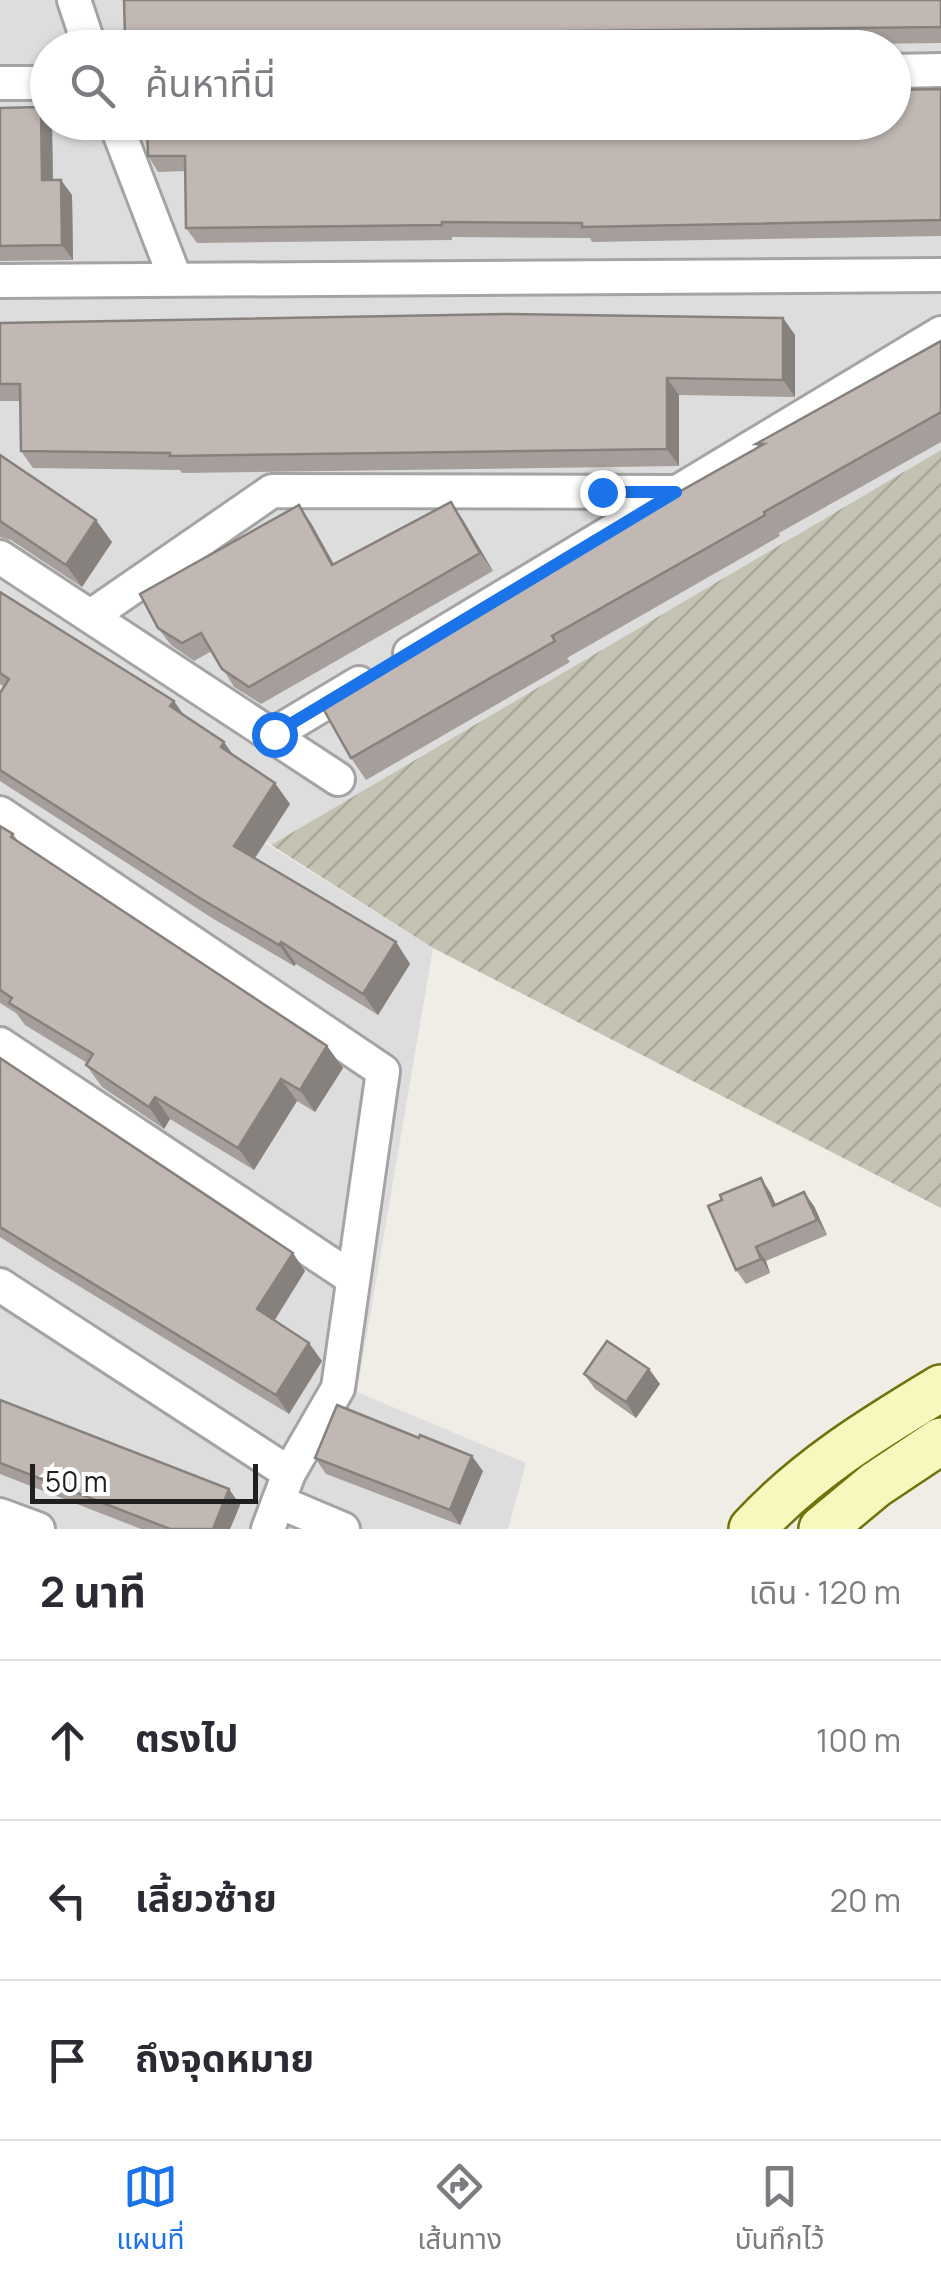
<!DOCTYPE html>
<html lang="th">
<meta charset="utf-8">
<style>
:root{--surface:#fff;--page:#f7f7f7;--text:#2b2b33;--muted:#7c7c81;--line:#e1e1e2;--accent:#1a73e8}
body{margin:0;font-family:Manrope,"Noto Sans Thai",sans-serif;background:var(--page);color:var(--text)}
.scale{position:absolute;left:30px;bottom:25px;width:228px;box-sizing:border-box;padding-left:10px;border:5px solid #202020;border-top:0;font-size:28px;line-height:35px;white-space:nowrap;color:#202020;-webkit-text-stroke:8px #fff;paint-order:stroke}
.stop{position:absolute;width:30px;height:30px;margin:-22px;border:8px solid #1a73e8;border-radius:50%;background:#fff}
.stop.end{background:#1a73e8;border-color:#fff;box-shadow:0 2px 10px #0008}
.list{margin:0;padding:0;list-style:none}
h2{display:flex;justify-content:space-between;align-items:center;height:130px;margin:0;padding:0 40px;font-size:42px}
h2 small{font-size:32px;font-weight:400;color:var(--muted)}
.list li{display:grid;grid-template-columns:65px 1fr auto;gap:30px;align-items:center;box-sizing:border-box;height:160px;padding:0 40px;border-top:2px solid var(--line)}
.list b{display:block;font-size:38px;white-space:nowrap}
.list em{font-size:32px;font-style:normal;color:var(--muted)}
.icon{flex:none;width:55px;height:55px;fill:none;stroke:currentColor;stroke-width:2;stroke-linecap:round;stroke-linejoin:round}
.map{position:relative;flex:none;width:941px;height:1529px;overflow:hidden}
.search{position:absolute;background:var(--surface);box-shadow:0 2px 8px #0004;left:30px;right:30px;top:30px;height:110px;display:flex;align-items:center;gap:25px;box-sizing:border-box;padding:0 35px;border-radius:55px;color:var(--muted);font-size:38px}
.sheet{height:610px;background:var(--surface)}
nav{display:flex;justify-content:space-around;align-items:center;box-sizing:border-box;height:140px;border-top:2px solid var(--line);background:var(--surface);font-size:28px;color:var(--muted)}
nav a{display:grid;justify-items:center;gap:5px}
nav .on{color:var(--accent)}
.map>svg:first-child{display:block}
.residential{fill:#dedddd;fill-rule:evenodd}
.construction{fill:url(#construction-furrows)}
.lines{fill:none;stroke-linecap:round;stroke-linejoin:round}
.street-casing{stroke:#a4a4a4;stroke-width:38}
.secondary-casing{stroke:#6e730b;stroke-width:50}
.street{stroke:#fff;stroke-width:32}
.secondary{stroke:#f7f7be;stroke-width:45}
.wall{fill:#a69e9a}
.shaded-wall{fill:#87817d}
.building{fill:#c1b8b3;stroke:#87817d;stroke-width:2.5}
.route{stroke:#1a73e8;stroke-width:12}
</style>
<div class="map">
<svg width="941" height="1529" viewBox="0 0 941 1529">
<defs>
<pattern id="construction-furrows" width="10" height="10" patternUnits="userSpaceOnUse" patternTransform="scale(2.5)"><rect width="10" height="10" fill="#c4c3b3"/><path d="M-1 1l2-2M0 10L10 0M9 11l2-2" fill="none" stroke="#a8a79a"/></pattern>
</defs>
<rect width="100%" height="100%" fill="#f0ede7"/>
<path class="residential" d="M0,0H941V450L271,845L0,672ZM48,48H894V122H48Z
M0,677L433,948L357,1392L526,1463L508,1529H0Z"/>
<path class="construction" d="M941,450V1208L433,948L271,845Z"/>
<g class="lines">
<defs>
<path id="street" d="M74,0L90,48
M894,71L941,70
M0,83H48
M115,122L175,278
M0,281L941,275
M0,557L338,779
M91,616L272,491L673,492
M410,653L941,333
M274,734L359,683
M0,813L383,1071L338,1388L289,1473L268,1529
M0,1044L352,1278
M0,1285L289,1473
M279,1502L343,1529
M0,1515L38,1529"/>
<path id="secondary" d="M752,1529C806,1470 873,1429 941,1388
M822,1529L875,1485L941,1441"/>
</defs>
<use href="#street" class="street-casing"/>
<use href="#secondary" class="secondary-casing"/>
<use href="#street" class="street"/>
<use href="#secondary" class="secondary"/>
</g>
<path class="wall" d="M941,0V43L533,48H133L125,36Z
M941,89V236L592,242L590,238L452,237V240L197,243L186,228V171L158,172L148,156Z
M0,108L52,123L53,180L72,195L73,260L0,261Z
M783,318L795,335V397L679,395V466L182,473L180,470L33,468L21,451L20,401H0V323Z
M941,341V442L779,533L780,536L567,658L570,662L366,780L351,758L533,581L758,447L756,444Z
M0,455L112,542L82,587L11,540L0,537Z
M463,520L493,571L261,704L234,687L212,651L194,661L171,645L158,628L311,523L334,564Z
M0,592L183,715L290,804L255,858L396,942L410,964L378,1015L296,964L294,966L212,918L0,781V693L4,687L0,684Z
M0,826L13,834L18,841L327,1046L343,1068L315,1112L297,1101L254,1170L170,1119L164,1129L102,1087L86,1065L87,1063L25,1025L16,1013L0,1003Z
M0,1058L305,1271L275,1320L322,1361L289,1414L41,1263L0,1237Z
M770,1192L776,1205L814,1206L827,1235L766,1261L770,1273L746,1284L736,1270L722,1200Z
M649,1369L660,1384L636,1418L595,1389L584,1374Z
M0,1400L229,1489L240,1505L230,1529H141L0,1474Z
M315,1458L483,1471L460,1525L326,1474Z"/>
<path class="shaded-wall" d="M41,107L48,116V122L52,123L53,195L42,180Z
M61,180L72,195L73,260L62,245Z
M783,318L795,335V397L783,380Z
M667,378L679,395V466L667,449Z
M451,502L463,520L493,571L480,553Z
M299,505L311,523L344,583L332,565Z
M96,520L112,542L82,587L66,565Z
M174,701L189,722L170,706Z
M224,742L239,763L221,747Z
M275,783L290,804L249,867L234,846Z
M281,942L296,964L294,966L279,945Z
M396,942L410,964L378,1015L363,994Z
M327,1046L343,1068L315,1112L300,1090Z
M281,1079L297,1101L254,1170L238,1148Z
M155,1097L170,1119L164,1129L149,1107Z
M761,1178L770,1192L783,1220L773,1206Z
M804,1192L814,1206L827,1235L817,1220Z
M756,1247L766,1261L770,1273L761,1259Z
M293,1253L305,1271L270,1327L257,1309Z
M309,1343L322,1361L289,1414L276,1395Z
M649,1369L660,1384L636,1418L626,1402Z
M472,1456L483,1471L460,1525L450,1510Z
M229,1489L240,1505L230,1529H213Z"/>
<path class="building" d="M124,0H941V27L125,36Z
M941,89V220L582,227V223L442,222V225L186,228L185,156H148L147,122H894V90Z
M41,107L42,180H61L62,245L0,246V108Z
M507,314L783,318V380L667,378V449L170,456V453L21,451L20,384H0V323Z
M941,341V412L764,512L765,515L552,636L555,641L351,758L320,703L533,581L530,576L764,444H756Z
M0,455L96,520L66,565L0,521Z
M451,502L480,553L249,687L222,669L201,633L182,643L158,628L140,594L299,505L332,565Z
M0,592L174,701L170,706L224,742L221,747L275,783L234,846L396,942L363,994L281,942L279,945L198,897L0,770V693L9,679L0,673Z
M0,826L13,834L11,837L327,1046L300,1090L281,1079L238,1148L155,1097L149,1107L86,1065L93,1054L9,1003L12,998L0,990Z
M0,1058L293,1253L257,1309L309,1343L276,1395L0,1227Z
M761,1178L773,1206L804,1192L817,1220L756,1247L761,1259L736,1270L708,1206L722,1200L720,1195Z
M607,1341L649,1369L626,1402L584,1374Z
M0,1400L229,1489L213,1529H170L0,1463Z
M337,1405L419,1438L420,1435L472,1456L450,1510L315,1458Z"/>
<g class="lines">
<path class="route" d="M274,734L676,492H602"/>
</g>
</svg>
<div class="scale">50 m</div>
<div class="stop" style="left:274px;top:734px"></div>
<div class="stop end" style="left:602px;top:492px"></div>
<div class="search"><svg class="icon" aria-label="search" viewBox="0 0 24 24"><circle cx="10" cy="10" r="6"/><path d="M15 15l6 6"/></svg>ค้นหาที่นี่</div>
</div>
<section class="sheet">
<h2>2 นาที<small>เดิน · 120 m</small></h2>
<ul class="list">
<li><svg class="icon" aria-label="ahead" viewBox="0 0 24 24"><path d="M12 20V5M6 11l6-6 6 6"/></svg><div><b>ตรงไป</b></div><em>100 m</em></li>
<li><svg class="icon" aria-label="left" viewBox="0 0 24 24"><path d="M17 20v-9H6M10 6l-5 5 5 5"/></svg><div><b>เลี้ยวซ้าย</b></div><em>20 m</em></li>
<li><svg class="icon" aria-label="arrive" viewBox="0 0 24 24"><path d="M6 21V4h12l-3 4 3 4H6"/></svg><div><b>ถึงจุดหมาย</b></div></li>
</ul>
</section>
<nav>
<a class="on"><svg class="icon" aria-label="map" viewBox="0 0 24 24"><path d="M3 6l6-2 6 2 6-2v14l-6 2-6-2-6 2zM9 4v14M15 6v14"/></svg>แผนที่</a>
<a><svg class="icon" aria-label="directions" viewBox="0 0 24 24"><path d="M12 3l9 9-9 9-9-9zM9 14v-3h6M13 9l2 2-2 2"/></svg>เส้นทาง</a>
<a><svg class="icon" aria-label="saved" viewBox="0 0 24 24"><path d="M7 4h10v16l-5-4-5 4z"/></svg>บันทึกไว้</a>
</nav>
